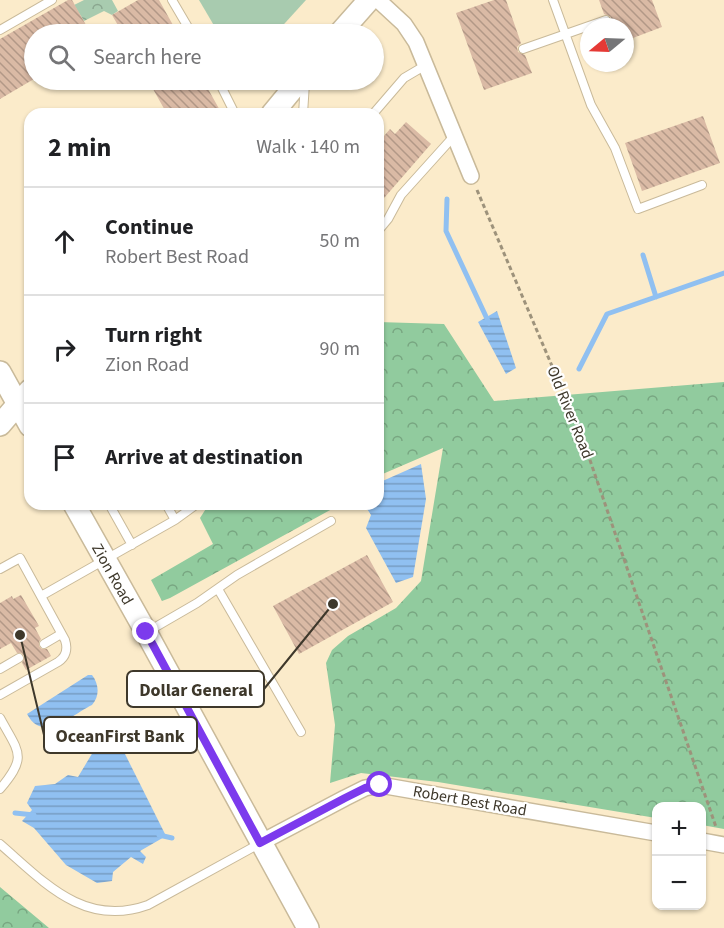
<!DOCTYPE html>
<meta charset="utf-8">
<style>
:root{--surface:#fff;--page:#f6f6f6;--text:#202124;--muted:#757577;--line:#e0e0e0}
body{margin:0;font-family:"Source Sans 3",sans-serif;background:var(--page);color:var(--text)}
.controls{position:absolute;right:18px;bottom:18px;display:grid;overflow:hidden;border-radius:12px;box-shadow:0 2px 4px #0004}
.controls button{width:54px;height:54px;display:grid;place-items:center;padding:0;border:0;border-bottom:2px solid var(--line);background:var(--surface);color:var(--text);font:30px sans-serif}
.compass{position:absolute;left:580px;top:18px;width:54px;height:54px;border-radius:50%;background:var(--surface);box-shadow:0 2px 4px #0004;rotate:251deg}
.stop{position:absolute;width:18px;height:18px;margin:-14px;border:4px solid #7c3aed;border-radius:50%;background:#fff}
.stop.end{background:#7c3aed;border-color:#fff;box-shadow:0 2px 6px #0008}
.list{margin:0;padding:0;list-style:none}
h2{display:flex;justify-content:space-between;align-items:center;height:78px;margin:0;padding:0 24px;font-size:26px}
h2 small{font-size:20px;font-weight:400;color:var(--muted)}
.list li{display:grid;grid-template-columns:39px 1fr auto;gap:18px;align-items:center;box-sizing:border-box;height:108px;padding:0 24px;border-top:2px solid var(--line)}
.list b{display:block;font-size:22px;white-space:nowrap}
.list p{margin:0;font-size:20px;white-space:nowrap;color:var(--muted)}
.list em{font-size:20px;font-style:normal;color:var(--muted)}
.icon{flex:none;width:33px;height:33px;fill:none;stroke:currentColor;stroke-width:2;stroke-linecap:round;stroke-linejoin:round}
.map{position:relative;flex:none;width:724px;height:928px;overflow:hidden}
.search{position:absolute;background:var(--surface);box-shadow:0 2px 4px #0004;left:24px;top:24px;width:360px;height:66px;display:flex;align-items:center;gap:15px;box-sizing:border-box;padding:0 21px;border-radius:33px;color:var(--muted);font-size:22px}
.panel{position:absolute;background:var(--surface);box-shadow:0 2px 4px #0004;left:24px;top:108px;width:360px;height:402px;border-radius:18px}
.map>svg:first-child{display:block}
.grass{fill:#a8cbaf}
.forest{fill:url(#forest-crowns)}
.park{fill:url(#park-crowns)}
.water{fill:url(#water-rules)}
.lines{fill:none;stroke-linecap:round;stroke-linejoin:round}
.stream{stroke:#90c0f1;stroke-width:5}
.building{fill:url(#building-back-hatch)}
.lane-casing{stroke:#c9ba9a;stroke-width:10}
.street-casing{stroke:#c9ba9a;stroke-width:18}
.secondary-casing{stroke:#c9ba9a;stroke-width:24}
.path{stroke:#9d927b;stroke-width:3;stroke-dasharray:4.5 3;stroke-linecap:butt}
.lane{stroke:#fff;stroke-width:8}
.street{stroke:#fff;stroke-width:15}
.secondary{stroke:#fff;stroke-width:21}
.route{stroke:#7c3aed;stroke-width:8}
.labels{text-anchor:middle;stroke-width:4.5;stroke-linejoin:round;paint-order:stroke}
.street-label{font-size:16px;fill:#3e382b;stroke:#fff}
.leader{fill:none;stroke:#3e382b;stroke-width:2}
.callout-dot{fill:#3e382b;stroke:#fff;stroke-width:2}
.callout{fill:#fff;stroke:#3e382b;stroke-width:2}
.callout-label{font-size:18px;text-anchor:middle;font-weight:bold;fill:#3e382b}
</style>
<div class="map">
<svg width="724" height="928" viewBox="0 0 724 928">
<defs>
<pattern id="forest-crowns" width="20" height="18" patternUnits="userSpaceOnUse" patternTransform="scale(1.5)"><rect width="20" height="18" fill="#91cb9e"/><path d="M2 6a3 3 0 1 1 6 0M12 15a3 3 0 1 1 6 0" fill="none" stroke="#78a681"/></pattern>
<pattern id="park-crowns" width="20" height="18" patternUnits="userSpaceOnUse" patternTransform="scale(1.5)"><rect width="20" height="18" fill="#a8cbaf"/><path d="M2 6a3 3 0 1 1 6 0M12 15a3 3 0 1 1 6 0" fill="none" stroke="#8aa68f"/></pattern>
<pattern id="water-rules" width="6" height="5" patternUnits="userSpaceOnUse" patternTransform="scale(1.5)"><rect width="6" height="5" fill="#90c0f1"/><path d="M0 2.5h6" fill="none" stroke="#779dc3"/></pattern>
<pattern id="building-back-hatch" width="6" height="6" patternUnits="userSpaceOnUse" patternTransform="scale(1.5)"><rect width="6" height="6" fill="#dabaa5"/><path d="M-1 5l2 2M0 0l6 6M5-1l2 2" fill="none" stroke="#b29887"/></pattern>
</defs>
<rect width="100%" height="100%" fill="#fbebca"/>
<path class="grass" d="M199,0H306L275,34H219Z"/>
<path class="forest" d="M378,322L444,324L494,401L724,382V829L702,825V806H656V818L438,782L361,773L330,783L335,725L326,663L332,650L348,636L396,608L421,581L443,448L378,476Z
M209,504H337L332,509L170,598L162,601L151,580L213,544L200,518Z
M0,887L49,928H0Z"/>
<path class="park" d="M84,0H112L118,11L112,15L104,11L84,21L74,5Z"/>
<path class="water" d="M497,311L516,368L506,374L478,322Z
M421,464L426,499L413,577L396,583L366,528L371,515L364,504H378V493L381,491L378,487V483Z
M88,675H92C99,684 100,696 92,705C71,715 43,744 27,714Z
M122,748L166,836L140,851L146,857L143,864L131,857L113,872L112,881L97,883L66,865L34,828L22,821L32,810L27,803L35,786L55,784L68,775L78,777L93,752Z"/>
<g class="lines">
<path class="stream" d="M447,199L446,231L489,323
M643,255L656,297
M579,369L607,314L724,273
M15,813L34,815
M159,835L172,838"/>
</g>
<path class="building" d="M68,0H72L91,34H34V79L0,99V39Z
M138,0H159L178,34H123L112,15Z
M494,0H506L521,43L517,47L518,52L525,55L532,73L484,90L456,13Z
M599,0H652L662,27L625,41V27H609L611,17L604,14Z
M148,80H203L222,114H167Z
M703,116L720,163L642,191L625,143Z
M406,122L431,144L378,205V143L390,129L395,134Z
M367,555L393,602L299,654L273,606Z
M21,595L39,626L35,628L41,639L39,642V646L42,649H47L51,656L26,670L22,663L24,656L21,653H17L11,643L0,649V603L12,596L13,599Z"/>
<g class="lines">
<defs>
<path id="lane" d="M172,0L192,34
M553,0L591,105L615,148L638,209L702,185
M0,30L52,0
M523,49L606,20
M218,80L235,114
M303,114L305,83
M373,114L404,78L426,65
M378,231L388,219L401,195L455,135
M109,504L132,545
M175,520L197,504
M0,569L20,558L65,640C68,649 66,657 58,662L0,695
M218,589L301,732
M41,596L175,520L166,504
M147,632L197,603L237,575L331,521
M44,644L61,634
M0,669L19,658
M0,718C19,753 28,756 0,789
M0,844C44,882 84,928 148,905L259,844"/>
<path id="street" d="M378,0L404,24L416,42L471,176
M702,841L724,845
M260,843L345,798L365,788L380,785L656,833"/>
<g id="secondary">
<path d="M339,34L369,0"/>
<path d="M272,114L300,80"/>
<path d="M0,372L30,426"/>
<path d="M0,425L30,390"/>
<path id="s1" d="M74,504L146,632L308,928"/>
</g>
</defs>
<use href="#lane" class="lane-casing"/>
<use href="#street" class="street-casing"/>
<use href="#secondary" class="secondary-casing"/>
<path class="path" d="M477,190L581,434L716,827"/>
<use href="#lane" class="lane"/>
<use href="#street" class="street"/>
<use href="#secondary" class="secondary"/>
</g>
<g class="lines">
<path class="route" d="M146,632L260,843L345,798L365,788L380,785"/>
</g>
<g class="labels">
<g class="street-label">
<text transform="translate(571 412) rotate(68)" y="6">Old River Road</text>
<text dy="6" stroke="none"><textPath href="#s1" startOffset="80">Zion Road</textPath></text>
<text transform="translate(470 800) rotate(10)" y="6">Robert Best Road</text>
</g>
</g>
<path class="leader" d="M333 604L264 689M20 635L44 735"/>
<g class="callout-dot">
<circle cx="333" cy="604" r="6"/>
<circle cx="20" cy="635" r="6"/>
</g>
<g class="callout">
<rect x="127" y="671" width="137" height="36" rx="6"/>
<rect x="44" y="717" width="153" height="36" rx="6"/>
</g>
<g class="callout-label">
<text x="196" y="696">Dollar General</text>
<text x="120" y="742">OceanFirst Bank</text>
</g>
</svg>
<div class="controls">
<button>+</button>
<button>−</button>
</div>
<svg class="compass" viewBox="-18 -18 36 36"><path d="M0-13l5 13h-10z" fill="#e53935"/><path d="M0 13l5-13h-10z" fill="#757577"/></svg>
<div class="stop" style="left:380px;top:785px"></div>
<div class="stop end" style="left:146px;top:632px"></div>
<div class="search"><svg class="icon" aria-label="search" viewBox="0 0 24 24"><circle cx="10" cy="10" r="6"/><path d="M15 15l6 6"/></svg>Search here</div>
<section class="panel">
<h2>2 min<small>Walk · 140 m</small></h2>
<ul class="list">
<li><svg class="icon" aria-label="ahead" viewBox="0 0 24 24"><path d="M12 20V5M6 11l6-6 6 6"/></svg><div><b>Continue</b><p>Robert Best Road</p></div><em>50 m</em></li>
<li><svg class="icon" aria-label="right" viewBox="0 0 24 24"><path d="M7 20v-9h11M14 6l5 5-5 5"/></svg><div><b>Turn right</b><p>Zion Road</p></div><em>90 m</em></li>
<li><svg class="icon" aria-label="arrive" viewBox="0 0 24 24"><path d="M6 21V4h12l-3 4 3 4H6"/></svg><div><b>Arrive at destination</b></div></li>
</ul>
</section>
</div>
